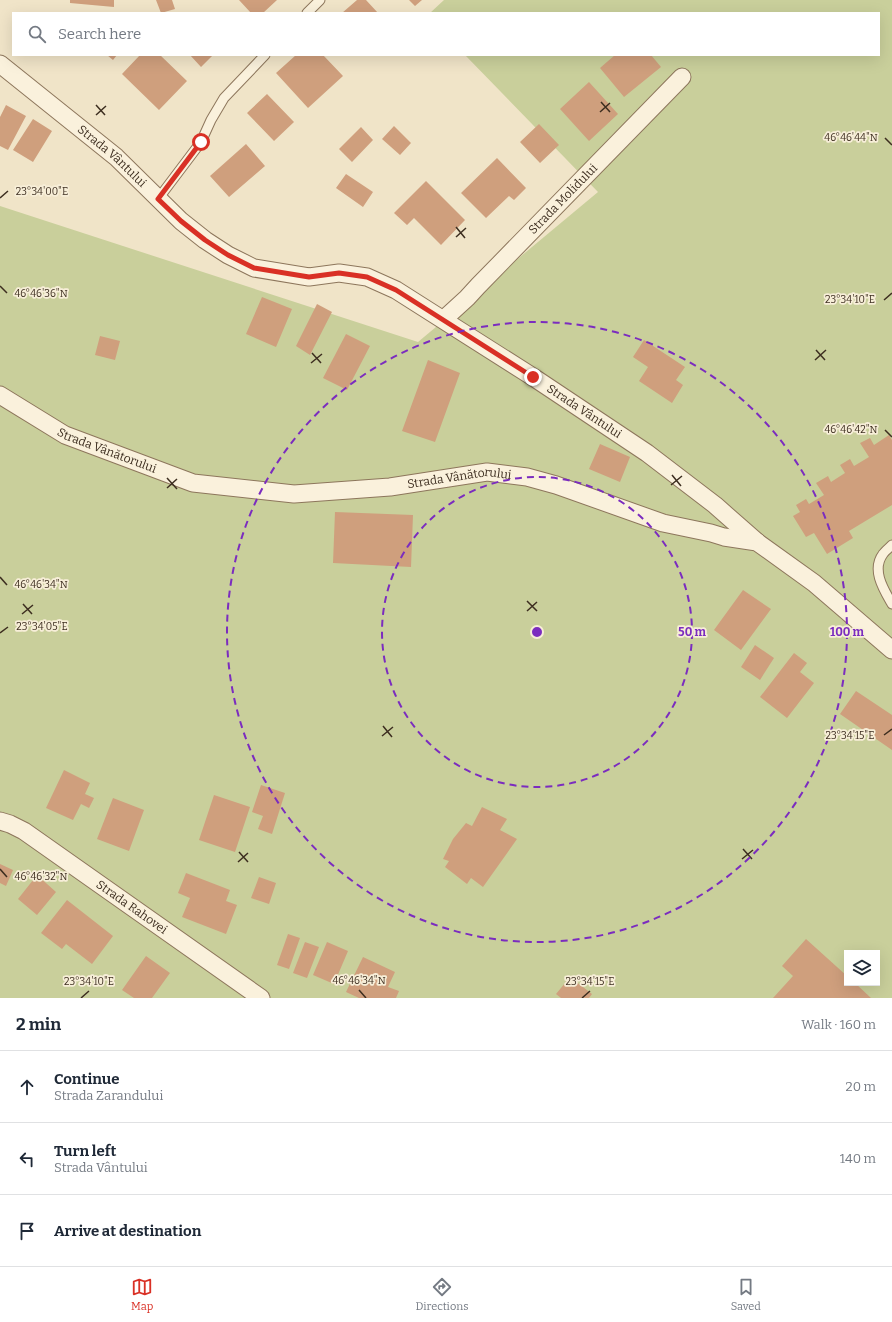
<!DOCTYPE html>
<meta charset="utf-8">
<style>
:root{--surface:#fff;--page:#f2f2f3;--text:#1f2937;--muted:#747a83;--line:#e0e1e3;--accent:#d93025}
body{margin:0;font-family:Bitter,serif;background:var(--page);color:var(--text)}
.controls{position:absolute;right:12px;bottom:12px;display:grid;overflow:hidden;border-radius:0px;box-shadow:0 4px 16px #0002}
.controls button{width:36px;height:36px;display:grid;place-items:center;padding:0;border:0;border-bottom:1px solid var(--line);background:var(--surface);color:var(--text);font:20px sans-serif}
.stop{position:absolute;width:12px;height:12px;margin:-9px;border:3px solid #d93025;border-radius:50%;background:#fff}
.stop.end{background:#d93025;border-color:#fff;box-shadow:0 1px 4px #0008}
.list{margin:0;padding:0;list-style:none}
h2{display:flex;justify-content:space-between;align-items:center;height:52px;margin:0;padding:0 16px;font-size:17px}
h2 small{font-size:13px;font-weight:400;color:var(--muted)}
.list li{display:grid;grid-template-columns:26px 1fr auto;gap:12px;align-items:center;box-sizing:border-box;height:72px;padding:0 16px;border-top:1px solid var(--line)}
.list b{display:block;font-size:15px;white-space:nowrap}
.list p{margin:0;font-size:13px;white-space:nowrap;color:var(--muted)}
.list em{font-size:13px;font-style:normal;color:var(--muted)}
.icon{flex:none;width:22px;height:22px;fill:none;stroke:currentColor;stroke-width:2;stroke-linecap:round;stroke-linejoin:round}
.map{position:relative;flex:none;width:892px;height:998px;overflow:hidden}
.search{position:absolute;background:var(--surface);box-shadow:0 4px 16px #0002;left:12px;right:12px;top:12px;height:44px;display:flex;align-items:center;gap:10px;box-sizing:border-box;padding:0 14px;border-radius:0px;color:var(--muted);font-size:15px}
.sheet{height:268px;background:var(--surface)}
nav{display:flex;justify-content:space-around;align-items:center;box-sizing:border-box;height:56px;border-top:1px solid var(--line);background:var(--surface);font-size:11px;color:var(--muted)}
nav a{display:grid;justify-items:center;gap:2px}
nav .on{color:var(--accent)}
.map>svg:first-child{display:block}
.grass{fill:#c9cf9b;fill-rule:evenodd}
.building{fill:#cf9f7d}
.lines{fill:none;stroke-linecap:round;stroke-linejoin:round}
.service-casing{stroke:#8d765c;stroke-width:11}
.minor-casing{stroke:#8d765c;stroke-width:19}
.service{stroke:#faf1dc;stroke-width:9}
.minor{stroke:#faf1dc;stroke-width:17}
.route{stroke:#d93025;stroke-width:5}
.ticks{fill:none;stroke:#3d2e20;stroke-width:1.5}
.ring{fill:none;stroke:#7b2cbf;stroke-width:2;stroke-dasharray:7 5}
.labels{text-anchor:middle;stroke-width:3.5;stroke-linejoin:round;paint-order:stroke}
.street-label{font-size:12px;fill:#3d2e20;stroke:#f7eed8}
.ticks-label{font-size:10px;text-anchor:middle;fill:#3d2e20;stroke:#f7eed8;stroke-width:3.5;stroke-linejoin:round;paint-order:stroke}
.centre{fill:#7b2cbf;stroke:#f7eed8;stroke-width:2}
.ring-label{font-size:12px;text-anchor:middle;font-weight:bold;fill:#7b2cbf;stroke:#f7eed8;stroke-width:3.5;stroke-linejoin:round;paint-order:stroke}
</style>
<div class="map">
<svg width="892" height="998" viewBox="0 0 892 998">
<rect width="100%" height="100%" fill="#f0e4c8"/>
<path class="grass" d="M444,0H892V998H0V206L418,342L598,192L465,55H879V13H430ZM847,953H877V983H847Z"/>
<path class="building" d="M70,0H114V7L70,3Z
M156,0H172L175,9L161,13Z
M239,0H277L263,13H251Z
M357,0H366L378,13H342Z
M409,0H422L415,6Z
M107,55H117L113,60Z
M140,55H160L187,81L159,110L122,74Z
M190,55H213L201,67Z
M296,55H323L343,76L308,108L276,73Z
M615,55H651L661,67L624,97L600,68Z
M589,82L618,114L589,141L560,109Z
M267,94L294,122L274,141L247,113Z
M6,105L26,116L8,150L0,146V117Z
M33,119L52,131L33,162L13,150Z
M539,124L559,145L540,163L520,142Z
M394,126L411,143L400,155L382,139Z
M361,127L373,140L352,162L339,149Z
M246,144L265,166L229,197L210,176Z
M497,158L526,188L514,200L509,196L486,218L461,193Z
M346,174L373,192L363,207L336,188Z
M426,181L465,220L441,245L414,218L407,225L394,213Z
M262,297L292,309L276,347L246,334Z
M317,304L332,312L310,355L296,346Z
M346,334L370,346L347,390L323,378Z
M100,336L120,341L115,360L95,355Z
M644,340L685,367L676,380L683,385L672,403L639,381L648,367L633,357Z
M428,360L460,373L435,442L402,431Z
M889,435L892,440V505L849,531L853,538L827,554L814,533L806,537L793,516L800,512L796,505L806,499L809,504L824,495L816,483L828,476L831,482L845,473L840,465L850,459L854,466L869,457L860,443L870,438L874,445Z
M600,444L630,457L620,482L589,469Z
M335,512L413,515L411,567L333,563Z
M743,590L771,609L741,650L714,630Z
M755,645L774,658L760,680L741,667Z
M794,653L807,663L800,672L814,683L787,718L760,697Z
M856,691L892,715V750L840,714Z
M64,770L90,783L85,794L94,798L89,808L81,804L73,820L46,808Z
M261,785L285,793L272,834L258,829L263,816L252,812Z
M214,795L250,807L235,852L199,840Z
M113,798L144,810L129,851L97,839Z
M482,807L507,819L500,830L517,839L483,887L471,878L467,884L445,867L449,861L443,859L453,839L466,823L472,826Z
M0,864L13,870L6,886L0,883Z
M186,873L230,890L226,901L237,905L226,934L182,917L190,898L178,893Z
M37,875L56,892L37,915L18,899Z
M259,877L276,883L269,904L251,898Z
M67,900L113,936L92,964L66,944L62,949L41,933Z
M288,934L300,938L289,969L277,965Z
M806,939L847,976V983H855L871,998H773L793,976L782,966Z
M305,942L319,947L307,978L293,973Z
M327,942L348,951L334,984L313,975Z
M146,956L170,973L152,998H134L122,990Z
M363,957L395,972L388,987L399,991L396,998H359L346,992Z
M570,977L592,994L589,998H561L556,994Z"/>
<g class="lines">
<defs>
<path id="service" d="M307,13L320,0
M158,199L201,142L211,120L224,98L265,55
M892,545C889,548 885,551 883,554C871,570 884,590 892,604"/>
<g id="minor">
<path id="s1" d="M0,64L116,157L181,221L205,240L228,255L254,268L309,277L339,273L367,277L396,290L533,377L647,453L715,505L757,542"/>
<path id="s2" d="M444,319L467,298L478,286L682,77"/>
<path id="s3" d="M0,395L65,435L193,483L294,494L390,487L487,472L527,477L556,485L663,523L711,533L724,537L757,542L814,583L892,650"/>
<path id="s4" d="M0,821L10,824L24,831L261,998"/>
</g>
</defs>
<use href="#service" class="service-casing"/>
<use href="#minor" class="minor-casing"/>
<use href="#service" class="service"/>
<use href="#minor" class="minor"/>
</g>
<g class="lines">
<path class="route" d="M201,142L158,199L181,221L205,240L228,255L254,268L309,277L339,273L367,277L396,290L533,377"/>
</g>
<path class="ticks" d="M601,102L610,112M96,105L105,115M600,112L610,103M96,115L106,106M885,138L892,145M0,198L8,191M456,227L465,238M456,237L466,228M0,286L7,293M884,300L892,293M816,350L825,360M312,353L321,363M815,360L826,350M311,363L322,354M885,430L892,437M672,475L681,486M167,478L177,489M671,485L682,476M167,488L177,479M0,577L7,585M527,601L537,611M23,604L32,614M527,611L537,602M22,614L33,605M0,633L8,627M383,726L392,737M884,735L892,729M382,736L393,727M743,849L752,859M239,852L248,862M742,859L753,850M238,862L248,853M0,869L7,877M359,990L366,998M81,998L89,991M582,998L590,991"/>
<g class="ring">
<circle cx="537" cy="632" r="155"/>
<circle cx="537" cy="632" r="310"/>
</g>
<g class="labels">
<g class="street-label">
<text dy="4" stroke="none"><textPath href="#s1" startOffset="145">Strada Vântului</textPath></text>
<text dy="4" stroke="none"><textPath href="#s2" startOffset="169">Strada Molidului</textPath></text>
<text dy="4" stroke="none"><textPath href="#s1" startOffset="697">Strada Vântului</textPath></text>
<text dy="4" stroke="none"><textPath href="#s3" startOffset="121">Strada Vânătorului</textPath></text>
<text dy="4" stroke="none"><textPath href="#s3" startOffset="481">Strada Vânătorului</textPath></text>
<text dy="4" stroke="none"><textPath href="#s4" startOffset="158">Strada Rahovei</textPath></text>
</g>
</g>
<g class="ticks-label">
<text x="851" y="141">46°46'44"N</text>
<text x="42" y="195">23°34'00"E</text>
<text x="41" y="297">46°46'36"N</text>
<text x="850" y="303">23°34'10"E</text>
<text x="851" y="433">46°46'42"N</text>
<text x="41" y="588">46°46'34"N</text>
<text x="42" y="630">23°34'05"E</text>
<text x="850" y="739">23°34'15"E</text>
<text x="41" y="880">46°46'32"N</text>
<text x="359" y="984">46°46'34"N</text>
<text x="89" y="985">23°34'10"E</text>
<text x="590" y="985">23°34'15"E</text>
</g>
<circle cx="537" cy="632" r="6" class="centre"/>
<g class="ring-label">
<text x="692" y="636">50 m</text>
<text x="847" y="636">100 m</text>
</g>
</svg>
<div class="controls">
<button><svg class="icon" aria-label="layers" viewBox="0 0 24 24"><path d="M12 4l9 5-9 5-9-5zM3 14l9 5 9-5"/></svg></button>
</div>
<div class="stop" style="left:201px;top:142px"></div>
<div class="stop end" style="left:533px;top:377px"></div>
<div class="search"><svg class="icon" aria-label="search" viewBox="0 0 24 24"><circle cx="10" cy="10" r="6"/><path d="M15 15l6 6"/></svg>Search here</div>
</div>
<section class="sheet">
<h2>2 min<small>Walk · 160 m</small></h2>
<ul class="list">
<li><svg class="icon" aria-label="ahead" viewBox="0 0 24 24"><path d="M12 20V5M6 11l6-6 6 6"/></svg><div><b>Continue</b><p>Strada Zarandului</p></div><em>20 m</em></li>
<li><svg class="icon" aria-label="left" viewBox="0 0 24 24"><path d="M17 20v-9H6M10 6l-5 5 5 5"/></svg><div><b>Turn left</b><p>Strada Vântului</p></div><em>140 m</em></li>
<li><svg class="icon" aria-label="arrive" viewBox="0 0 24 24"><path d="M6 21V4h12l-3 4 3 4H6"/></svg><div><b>Arrive at destination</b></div></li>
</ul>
</section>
<nav>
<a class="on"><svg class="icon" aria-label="map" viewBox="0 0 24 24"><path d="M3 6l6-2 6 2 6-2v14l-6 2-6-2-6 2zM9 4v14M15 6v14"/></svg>Map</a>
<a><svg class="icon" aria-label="directions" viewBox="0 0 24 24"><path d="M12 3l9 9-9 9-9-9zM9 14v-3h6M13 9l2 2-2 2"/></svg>Directions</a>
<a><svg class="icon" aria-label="saved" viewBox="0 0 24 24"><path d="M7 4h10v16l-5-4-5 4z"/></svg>Saved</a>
</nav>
